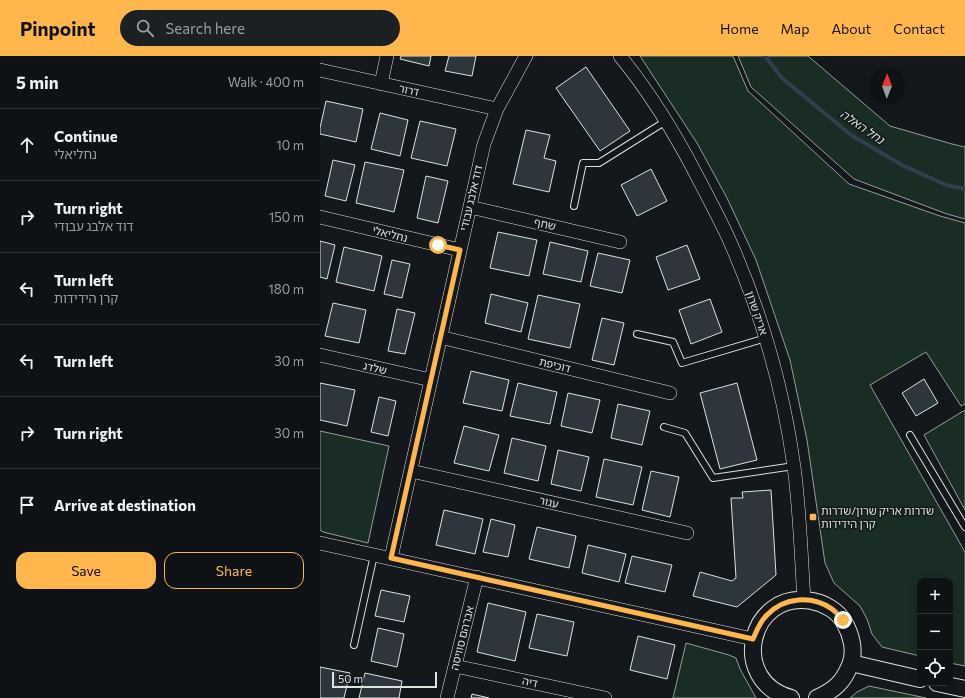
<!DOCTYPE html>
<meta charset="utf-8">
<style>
:root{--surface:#0f1215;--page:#1d2022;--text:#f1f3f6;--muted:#9b9ea0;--line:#2f3234;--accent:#ffb74d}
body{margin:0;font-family:Commissioner,"Noto Sans Hebrew",sans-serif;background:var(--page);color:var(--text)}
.controls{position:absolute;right:12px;bottom:12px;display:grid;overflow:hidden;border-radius:8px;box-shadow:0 2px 10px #0003}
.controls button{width:36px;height:36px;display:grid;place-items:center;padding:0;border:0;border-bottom:1px solid var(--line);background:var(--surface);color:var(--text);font:20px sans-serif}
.compass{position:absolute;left:549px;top:12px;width:36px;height:36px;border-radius:50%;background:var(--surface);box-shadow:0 2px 10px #0003;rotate:1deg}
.scale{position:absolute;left:12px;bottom:10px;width:105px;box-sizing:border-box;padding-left:4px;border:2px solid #d8e6dc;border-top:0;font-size:11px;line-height:14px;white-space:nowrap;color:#d8e6dc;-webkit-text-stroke:3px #14181c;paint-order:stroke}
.stop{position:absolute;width:12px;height:12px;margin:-9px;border:3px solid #ffb74d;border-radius:50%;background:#fff}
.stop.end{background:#ffb74d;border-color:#fff;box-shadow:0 1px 4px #0008}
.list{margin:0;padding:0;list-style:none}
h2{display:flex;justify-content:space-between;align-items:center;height:52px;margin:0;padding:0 16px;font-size:17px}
h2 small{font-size:13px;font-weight:400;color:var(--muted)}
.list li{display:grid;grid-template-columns:26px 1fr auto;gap:12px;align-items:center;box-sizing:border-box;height:72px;padding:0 16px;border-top:1px solid var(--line)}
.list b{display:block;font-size:15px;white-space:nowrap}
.list p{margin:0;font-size:13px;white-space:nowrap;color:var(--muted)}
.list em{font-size:13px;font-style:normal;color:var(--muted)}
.actions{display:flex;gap:8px;padding:12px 16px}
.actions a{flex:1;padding:9px 0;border:1px solid var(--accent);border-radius:12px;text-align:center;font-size:14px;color:var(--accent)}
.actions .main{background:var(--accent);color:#111}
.icon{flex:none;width:22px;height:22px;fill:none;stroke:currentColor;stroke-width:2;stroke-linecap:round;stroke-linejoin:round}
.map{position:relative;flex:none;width:645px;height:642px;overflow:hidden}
header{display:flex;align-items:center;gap:24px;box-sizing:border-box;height:56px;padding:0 20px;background:var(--accent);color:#111}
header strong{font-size:19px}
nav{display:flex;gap:22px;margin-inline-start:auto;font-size:14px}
.search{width:280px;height:36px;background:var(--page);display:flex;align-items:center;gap:10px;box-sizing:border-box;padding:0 14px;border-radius:22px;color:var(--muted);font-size:15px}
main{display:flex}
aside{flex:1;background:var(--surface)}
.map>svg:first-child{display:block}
.green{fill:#1a2d24;stroke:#939e99}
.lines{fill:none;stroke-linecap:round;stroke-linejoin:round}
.stream{stroke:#2f3f4d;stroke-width:4}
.building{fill:#2c363c;stroke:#d8e6dc}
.service-casing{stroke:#d8e6dc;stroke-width:8}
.minor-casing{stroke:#d8e6dc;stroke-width:14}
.tertiary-casing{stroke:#d8e6dc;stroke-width:18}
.service{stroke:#14181c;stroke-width:6}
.minor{stroke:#14181c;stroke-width:13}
.tertiary{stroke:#14181c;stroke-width:16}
.route{stroke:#ffb74d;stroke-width:5}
.poi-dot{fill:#ffb74d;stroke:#14181c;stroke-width:1.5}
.labels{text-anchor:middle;stroke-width:3;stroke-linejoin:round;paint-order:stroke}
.street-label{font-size:11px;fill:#d8e6dc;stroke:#14181c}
.poi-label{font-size:11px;fill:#d8e6dc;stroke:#14181c;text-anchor:start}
.water-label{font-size:12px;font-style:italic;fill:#d8e6dc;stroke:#14181c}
</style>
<header>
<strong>Pinpoint</strong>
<div class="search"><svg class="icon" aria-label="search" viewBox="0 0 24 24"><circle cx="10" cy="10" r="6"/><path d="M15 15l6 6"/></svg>Search here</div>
<nav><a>Home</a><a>Map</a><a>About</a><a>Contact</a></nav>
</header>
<main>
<aside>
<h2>5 min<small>Walk · 400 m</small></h2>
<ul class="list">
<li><svg class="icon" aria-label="ahead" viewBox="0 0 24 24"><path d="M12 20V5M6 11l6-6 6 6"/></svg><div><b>Continue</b><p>נחליאלי</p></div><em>10 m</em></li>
<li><svg class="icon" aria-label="right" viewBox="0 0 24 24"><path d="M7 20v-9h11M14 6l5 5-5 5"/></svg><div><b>Turn right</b><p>דוד אלבג עבודי</p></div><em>150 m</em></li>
<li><svg class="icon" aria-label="left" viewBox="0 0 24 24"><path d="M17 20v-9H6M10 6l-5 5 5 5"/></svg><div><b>Turn left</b><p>קרן הידידות</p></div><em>180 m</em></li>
<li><svg class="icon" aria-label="left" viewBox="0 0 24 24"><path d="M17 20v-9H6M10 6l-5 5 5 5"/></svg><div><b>Turn left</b></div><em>30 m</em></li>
<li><svg class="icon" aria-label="right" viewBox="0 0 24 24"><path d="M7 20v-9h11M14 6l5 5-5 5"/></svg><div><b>Turn right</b></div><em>30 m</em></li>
<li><svg class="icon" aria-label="arrive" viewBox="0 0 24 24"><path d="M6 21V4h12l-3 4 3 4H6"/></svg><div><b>Arrive at destination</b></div></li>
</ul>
<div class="actions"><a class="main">Save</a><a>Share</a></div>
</aside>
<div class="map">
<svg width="645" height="642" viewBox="0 0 645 642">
<rect width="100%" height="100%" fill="#14181c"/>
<path class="green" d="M320,0H413L428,35L529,128L620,160L645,167V348L641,350L606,296L550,329L645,496V610L630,607V525H600V600L562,591L552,578L547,563L540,550L514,527L505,507L487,384L470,304L436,204L407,142L377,87Z
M418,0H488L570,70L632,88L645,91V163L627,158L534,123L431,31Z
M645,354V454L604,379Z
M0,375L69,390L48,487L3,476L0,474Z
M366,587L409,599L416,602L420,613L436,642H353Z
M549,630L606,642H530L537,636Z"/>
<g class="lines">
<path class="stream" d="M445,0L462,22L531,79L582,109L626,129L645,133"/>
</g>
<path class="building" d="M81,0H111L109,10L80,3Z
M129,0H156L152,20L125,15Z
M266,11L310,75L280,95L236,32Z
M6,45L43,53L36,86L0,78V72Z
M60,57L88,64L80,100L51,93Z
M100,65L136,73L127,110L91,102Z
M206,74L230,79L224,102L236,105L229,136L193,128Z
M13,104L35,109L26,145L5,140Z
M45,106L84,114L74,156L36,147Z
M331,113L347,145L317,160L301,129Z
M106,120L128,125L118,167L97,162Z
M178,176L217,184L209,220L170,212Z
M0,185L15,189L7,223L0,221Z
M230,186L268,195L261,226L223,218Z
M367,189L380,223L348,234L336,201Z
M24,191L62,200L54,235L16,226Z
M278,197L310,204L302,237L270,230Z
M72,204L90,208L82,242L64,238Z
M171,238L208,247L201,276L165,267Z
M218,239L260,248L250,292L208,283Z
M390,243L402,276L371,288L359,254Z
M13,247L46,254L39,287L5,280Z
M77,253L95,257L85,298L68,295Z
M282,262L304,267L294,309L272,304Z
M151,315L189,324L182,355L143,347Z
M604,323L618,347L596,360L582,337Z
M0,327L35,334L27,370L0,364Z
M198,327L237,336L230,368L190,360Z
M417,327L437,404L400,413L380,337Z
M248,337L280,344L272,377L241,370Z
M59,341L76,345L68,380L51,376Z
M298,348L330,355L322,389L291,382Z
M144,370L179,379L169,415L134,407Z
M192,382L226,390L218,425L184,417Z
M238,394L269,401L261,435L231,428Z
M284,403L322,411L313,449L276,441Z
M331,415L359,421L350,461L322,454Z
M451,434L456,519L417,551L373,540L380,516L412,525L416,522L411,442H423L422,436Z
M124,454L163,463L155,498L116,489Z
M171,463L195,469L188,501L163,496Z
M217,471L256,480L249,512L209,503Z
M268,489L306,498L299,526L262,517Z
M312,500L352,509L345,536L305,527Z
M61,534L90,540L84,566L55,560Z
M168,547L206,556L195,605L157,596Z
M217,558L254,566L247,600L209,592Z
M58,572L84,578L77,611L51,605Z
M318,580L355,589L347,623L310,614Z
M0,611L30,617L24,642H0Z
M45,617L82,625L79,642H39Z
M152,638L169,642H151Z"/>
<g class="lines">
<defs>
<path id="service" d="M254,150L263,107H279L346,65
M317,278L353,286L362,307L446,282
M344,371L365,377L393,422L474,410
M590,379L645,471
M34,589L54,499"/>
<path id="minor" d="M300,0C331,38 356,79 378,122C388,141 398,160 407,179C440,252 463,331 474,411C480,455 481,499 484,544
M0,14L177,53
M61,28L67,0
M150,151L300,186
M0,161L140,194
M120,281L350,337
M0,299L111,324
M91,415L367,477
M0,487L433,583
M71,502L164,88L177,53L206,0
M135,610L285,642
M127,642L157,521"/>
<path id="tertiary" d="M531,607L600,623
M617,627L645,633
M471,642C408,625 429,533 492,545C504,547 518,555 524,566C531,578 536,595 530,609C523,627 514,634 497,642"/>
</defs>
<use href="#service" class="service-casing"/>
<use href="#minor" class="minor-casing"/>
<use href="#tertiary" class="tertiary-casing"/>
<use href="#service" class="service"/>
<use href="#minor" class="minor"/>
<use href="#tertiary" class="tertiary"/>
</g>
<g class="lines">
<path class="route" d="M118,189L140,194L71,502L433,583C437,574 440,565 447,559C464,541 492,539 512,553C516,556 520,561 523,564"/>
</g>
<rect class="poi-dot" x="489" y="457" width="8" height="8" rx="2"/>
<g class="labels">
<g class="street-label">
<text transform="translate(89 34) rotate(12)" y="4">דרור</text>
<text transform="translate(151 142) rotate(-77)" y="4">דוד אלבג עבודי</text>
<text transform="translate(225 168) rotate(13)" y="4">שחף</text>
<text transform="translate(70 178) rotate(14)" y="4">נחליאלי</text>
<text transform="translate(437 257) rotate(71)" y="4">אריק שרון</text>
<text transform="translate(235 309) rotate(14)" y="4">דוכיפת</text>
<text transform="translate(55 312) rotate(13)" y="4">שלדג</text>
<text transform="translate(229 446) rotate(13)" y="4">עגור</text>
<text transform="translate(142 582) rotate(-76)" y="4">אברהם סוויסה</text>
<text transform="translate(210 626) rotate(12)" y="4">דיה</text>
</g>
<g class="poi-label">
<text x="501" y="459">שדרות אריק שרון/שדרות<tspan x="501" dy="13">קרן הידידות</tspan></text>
</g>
<g class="water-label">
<text transform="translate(542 71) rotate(35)" y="4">נחל האלה</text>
</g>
</g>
</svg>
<div class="controls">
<button>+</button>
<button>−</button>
<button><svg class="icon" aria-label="locate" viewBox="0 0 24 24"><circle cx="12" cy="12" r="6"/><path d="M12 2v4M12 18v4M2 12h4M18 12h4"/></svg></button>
</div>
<svg class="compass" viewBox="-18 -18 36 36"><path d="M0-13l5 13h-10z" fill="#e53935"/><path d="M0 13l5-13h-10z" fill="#9b9ea0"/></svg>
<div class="scale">50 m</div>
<div class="stop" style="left:118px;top:189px"></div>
<div class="stop end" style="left:523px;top:564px"></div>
</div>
</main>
